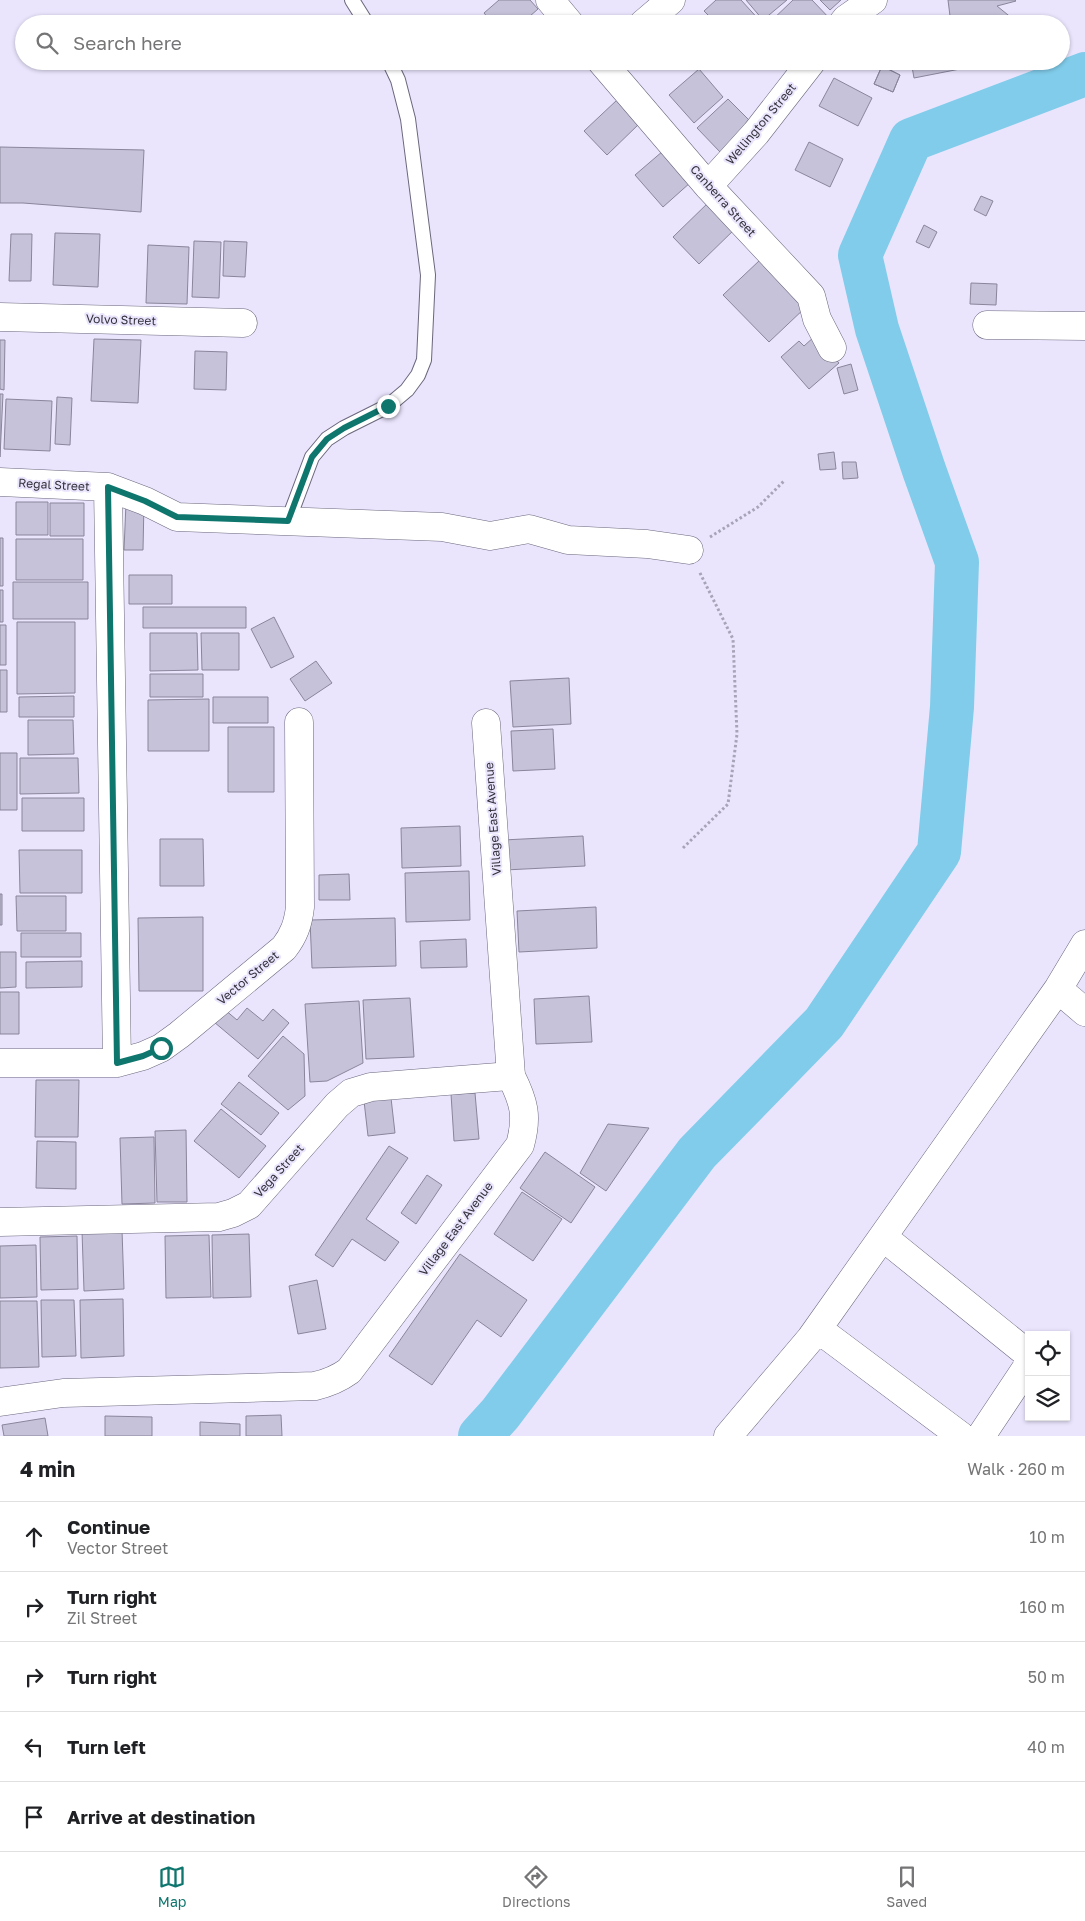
<!DOCTYPE html>
<meta charset="utf-8">
<style>
:root{--surface:#fff;--page:#f6f6f6;--text:#202124;--muted:#757577;--line:#e0e0e0;--accent:#0f766e}
body{margin:0;font-family:"Golos Text",sans-serif;background:var(--page);color:var(--text)}
.controls{position:absolute;right:15px;bottom:15px;display:grid;overflow:hidden;border-radius:0px;box-shadow:0 1px 4px #0004}
.controls button{width:45px;height:45px;display:grid;place-items:center;padding:0;border:0;border-bottom:1px solid var(--line);background:var(--surface);color:var(--text);font:25px sans-serif}
.stop{position:absolute;width:15px;height:15px;margin:-11px;border:4px solid #0f766e;border-radius:50%;background:#fff}
.stop.end{background:#0f766e;border-color:#fff;box-shadow:0 1px 5px #0008}
.list{margin:0;padding:0;list-style:none}
h2{display:flex;justify-content:space-between;align-items:center;height:65px;margin:0;padding:0 20px;font-size:21px}
h2 small{font-size:16px;font-weight:400;color:var(--muted)}
.list li{display:grid;grid-template-columns:32px 1fr auto;gap:15px;align-items:center;box-sizing:border-box;height:70px;padding:0 20px;border-top:1px solid var(--line)}
.list b{display:block;font-size:19px;white-space:nowrap}
.list p{margin:0;font-size:16px;white-space:nowrap;color:var(--muted)}
.list em{font-size:16px;font-style:normal;color:var(--muted)}
.icon{flex:none;width:28px;height:28px;fill:none;stroke:currentColor;stroke-width:2;stroke-linecap:round;stroke-linejoin:round}
.map{position:relative;flex:none;width:1085px;height:1436px;overflow:hidden}
.search{position:absolute;background:var(--surface);box-shadow:0 1px 4px #0004;left:15px;right:15px;top:15px;height:55px;display:flex;align-items:center;gap:12px;box-sizing:border-box;padding:0 18px;border-radius:28px;color:var(--muted);font-size:19px}
.sheet{height:415px;background:var(--surface)}
nav{display:flex;justify-content:space-around;align-items:center;box-sizing:border-box;height:70px;border-top:1px solid var(--line);background:var(--surface);font-size:14px;color:var(--muted)}
nav a{display:grid;justify-items:center;gap:2px}
nav .on{color:var(--accent)}
.map>svg:first-child{display:block}
.lines{fill:none;stroke-linecap:round;stroke-linejoin:round}
.river{stroke:#81ccea;stroke-width:44}
.building{fill:#c6c2d9;stroke:#8a859b}
.lane-casing{stroke:#6b677c;stroke-width:16}
.street-casing{stroke:#6b677c;stroke-width:29}
.secondary-casing{stroke:#6b677c;stroke-width:29}
.path{stroke:#a8a4b7;stroke-width:3;stroke-dasharray:2.5 2.5;stroke-linecap:butt}
.lane{stroke:#fff;stroke-width:14}
.street{stroke:#fff;stroke-width:28}
.secondary{stroke:#fff;stroke-width:28}
.route{stroke:#0f766e;stroke-width:6}
.labels{text-anchor:middle;stroke-width:4;stroke-linejoin:round;paint-order:stroke}
.street-label{font-size:12px;fill:#34323c;stroke:#eae5fd}
</style>
<div class="map">
<svg width="1085" height="1436" viewBox="0 0 1085 1436">
<rect width="100%" height="100%" fill="#eae5fd"/>
<g class="lines">
<path class="river" d="M480,1436L500,1414L697,1153L824,1023L939,852L952,707L957,562L924,470L877,329L860,255L911,140L1085,74"/>
</g>
<path class="building" d="M499,0H530L538,9L521,24H493L484,13Z
M716,0H741L761,22L759,24H717L704,11Z
M746,0H787L763,20Z
M793,0H812L832,21L829,24H768Z
M820,0H841L830,10Z
M948,0H1015L1016,1L997,6L1013,19L951,24Z
M1013,19V24H965Z
M911,61H959L960,69L914,78Z
M882,66L900,75L893,92L874,84Z
M882,66L900,75L893,92L874,84Z
M699,69L723,97L694,123L669,95Z
M834,78L872,98L858,126L819,106Z
M728,99L752,123L721,153L697,128Z
M617,100L640,123L607,155L584,131Z
M809,142L843,159L830,187L795,170Z
M0,147L144,150L141,212L23,203H0Z
M663,151L691,182L663,207L635,175Z
M981,196L993,201L986,216L974,210Z
M711,200L737,227L699,264L673,237Z
M924,225L937,232L929,248L916,242Z
M55,233L100,234L98,287L53,285Z
M11,234H32L31,281H9Z
M194,241L221,242L219,298L192,297Z
M224,241L247,242L245,277L223,276Z
M148,245L189,247L187,304L146,303Z
M760,260L806,307L769,342L723,295Z
M971,283L997,284L996,305L970,304Z
M815,336L839,363L809,389L781,357L799,341L804,346Z
M94,339L141,340L138,403L91,401Z
M0,340H5L4,390L0,389Z
M195,351L227,352L226,390L194,389Z
M851,364L858,390L844,394L837,368Z
M0,394H3L0,457Z
M57,397L72,398L70,445L55,444Z
M6,399L52,401L50,451L4,449Z
M834,452L836,469L820,470L818,454Z
M842,462H856L858,478L843,479Z
M16,502H48V535H16Z
M50,503H84V536H50Z
M126,503H144L143,550H124Z
M0,538H3V586H0Z
M16,539H83V580H16Z
M129,575H172V604H129Z
M13,582H88V619H13Z
M0,590H3V622H0Z
M143,607H246V628H143Z
M274,617L294,657L271,668L251,629Z
M17,622H75V693L17,694Z
M0,625H6V665H0Z
M150,633H197L198,670L150,671Z
M201,633H239V670H202Z
M316,661L332,683L305,701L290,679Z
M0,670H7V712H0Z
M150,674H203V697H150Z
M569,678L571,724L513,727L510,681Z
M74,696V717H19V697Z
M213,697H268V723H213Z
M209,699V751H148V700Z
M28,720H73L74,754L28,755Z
M228,727H274V792H228Z
M553,729L555,769L513,771L511,731Z
M0,753H17V810H0Z
M20,758H78L79,793L20,794Z
M22,798H84V831H22Z
M460,826L461,866L402,868L401,828Z
M583,836L585,866L505,870L503,840Z
M160,839H203L204,886H160Z
M19,850H82V893H20Z
M469,871L470,920L406,922L405,873Z
M349,874L350,900H319V875Z
M0,894H2V925H0Z
M16,896H66V931H17Z
M596,907L597,948L519,952L517,911Z
M203,917V991H139L138,918Z
M395,918L396,966L312,968L310,920Z
M21,933H81V957H21Z
M466,939L467,967L421,968L420,941Z
M0,952H16V987L0,988Z
M82,961V987L26,988V962Z
M0,992H19V1034H0Z
M589,996L592,1042L536,1044L534,999Z
M410,998L414,1057L366,1059L363,1000Z
M359,1001L363,1063L327,1081L310,1082L305,1004Z
M247,1008L263,1021L273,1009L289,1023L258,1059L214,1022L224,1009L237,1020Z
M283,1036L304,1054L305,1096L288,1110L248,1076Z
M36,1080H79L78,1137H35Z
M239,1082L279,1113L261,1135L221,1104Z
M475,1093L479,1139L454,1141L451,1094Z
M391,1098L395,1133L368,1136L364,1101Z
M221,1109L266,1146L239,1178L194,1141Z
M608,1124L649,1128L606,1191L580,1173Z
M186,1130L187,1202H157L155,1131Z
M154,1137L155,1203L122,1204L120,1138Z
M37,1141L76,1142V1189L36,1188Z
M389,1146L408,1158L366,1219L399,1242L385,1261L352,1239L333,1267L315,1255Z
M545,1152L595,1187L571,1223L520,1188Z
M427,1175L442,1185L416,1224L401,1213Z
M522,1192L562,1219L533,1261L494,1234Z
M122,1230L124,1289L84,1291L82,1231Z
M249,1234L251,1297L213,1298L212,1235Z
M209,1235L211,1297L166,1298L165,1236Z
M77,1236L78,1289L41,1290L40,1237Z
M36,1245L37,1297L0,1298V1246Z
M460,1254L527,1300L501,1337L477,1320L432,1385L389,1356Z
M317,1280L326,1329L298,1334L289,1286Z
M123,1299L124,1356L81,1358L80,1300Z
M41,1300H74L76,1356L42,1357Z
M0,1301H37L39,1367L0,1368Z
M281,1415L282,1436H246V1416Z
M105,1416L152,1417V1436H105Z
M45,1418L48,1436H4L2,1425Z
M200,1422L240,1424V1436H200Z"/>
<g class="lines">
<defs>
<path id="lane" d="M352,0L367,24
M288,521L312,457L327,439L344,428L388,406L407,390L418,375L424,360L428,275L408,119L398,80L389,61"/>
<path id="street" d="M550,0L570,24
M643,24L671,0
M842,24L846,19L873,0
M601,61L708,186L811,296L817,319L832,348
M708,186L756,133L812,61
M0,317L243,323
M987,325L1085,326
M0,482L108,487L145,501L177,517L442,527L490,536L529,529L568,540L647,544L689,550
M108,487L117,1063
M1058,989L1085,1012
M0,1063H117L143,1056L161,1048L179,1035L284,948C294,935 298,924 300,907L299,722
M0,1222L219,1217L233,1213L249,1205L337,1105L351,1093L371,1087L511,1076
M883,1237L1029,1355
M818,1329L961,1436
M728,1436L811,1338L1058,989L1085,944
M981,1436L1029,1364"/>
<path id="secondary" d="M0,1402L63,1393L315,1386C328,1383 338,1379 349,1371L520,1145C528,1116 524,1102 511,1076L486,723"/>
</defs>
<use href="#lane" class="lane-casing"/>
<use href="#street" class="street-casing"/>
<use href="#secondary" class="secondary-casing"/>
<path class="path" d="M710,537L758,507L784,481
M683,848L728,804L737,734L733,639L699,571"/>
<use href="#lane" class="lane"/>
<use href="#street" class="street"/>
<use href="#secondary" class="secondary"/>
</g>
<g class="lines">
<path class="route" d="M161,1048L143,1056L117,1063L108,487L145,501L177,517L288,521L312,457L327,439L344,428L388,406"/>
</g>
<g class="labels">
<g class="street-label">
<text transform="translate(761 124) rotate(-50)" y="4">Wellington Street</text>
<text transform="translate(723 201) rotate(48)" y="4">Canberra Street</text>
<text transform="translate(121 320) rotate(2)" y="4">Volvo Street</text>
<text transform="translate(54 485) rotate(3)" y="4">Regal Street</text>
<text transform="translate(493 819) rotate(-94)" y="4">Village East Avenue</text>
<text transform="translate(248 978) rotate(-40)" y="4">Vector Street</text>
<text transform="translate(279 1171) rotate(-48)" y="4">Vega Street</text>
<text transform="translate(456 1229) rotate(-53)" y="4">Village East Avenue</text>
</g>
</g>
</svg>
<div class="controls">
<button><svg class="icon" aria-label="locate" viewBox="0 0 24 24"><circle cx="12" cy="12" r="6"/><path d="M12 2v4M12 18v4M2 12h4M18 12h4"/></svg></button>
<button><svg class="icon" aria-label="layers" viewBox="0 0 24 24"><path d="M12 4l9 5-9 5-9-5zM3 14l9 5 9-5"/></svg></button>
</div>
<div class="stop" style="left:161px;top:1048px"></div>
<div class="stop end" style="left:388px;top:406px"></div>
<div class="search"><svg class="icon" aria-label="search" viewBox="0 0 24 24"><circle cx="10" cy="10" r="6"/><path d="M15 15l6 6"/></svg>Search here</div>
</div>
<section class="sheet">
<h2>4 min<small>Walk · 260 m</small></h2>
<ul class="list">
<li><svg class="icon" aria-label="ahead" viewBox="0 0 24 24"><path d="M12 20V5M6 11l6-6 6 6"/></svg><div><b>Continue</b><p>Vector Street</p></div><em>10 m</em></li>
<li><svg class="icon" aria-label="right" viewBox="0 0 24 24"><path d="M7 20v-9h11M14 6l5 5-5 5"/></svg><div><b>Turn right</b><p>Zil Street</p></div><em>160 m</em></li>
<li><svg class="icon" aria-label="right" viewBox="0 0 24 24"><path d="M7 20v-9h11M14 6l5 5-5 5"/></svg><div><b>Turn right</b></div><em>50 m</em></li>
<li><svg class="icon" aria-label="left" viewBox="0 0 24 24"><path d="M17 20v-9H6M10 6l-5 5 5 5"/></svg><div><b>Turn left</b></div><em>40 m</em></li>
<li><svg class="icon" aria-label="arrive" viewBox="0 0 24 24"><path d="M6 21V4h12l-3 4 3 4H6"/></svg><div><b>Arrive at destination</b></div></li>
</ul>
</section>
<nav>
<a class="on"><svg class="icon" aria-label="map" viewBox="0 0 24 24"><path d="M3 6l6-2 6 2 6-2v14l-6 2-6-2-6 2zM9 4v14M15 6v14"/></svg>Map</a>
<a><svg class="icon" aria-label="directions" viewBox="0 0 24 24"><path d="M12 3l9 9-9 9-9-9zM9 14v-3h6M13 9l2 2-2 2"/></svg>Directions</a>
<a><svg class="icon" aria-label="saved" viewBox="0 0 24 24"><path d="M7 4h10v16l-5-4-5 4z"/></svg>Saved</a>
</nav>
